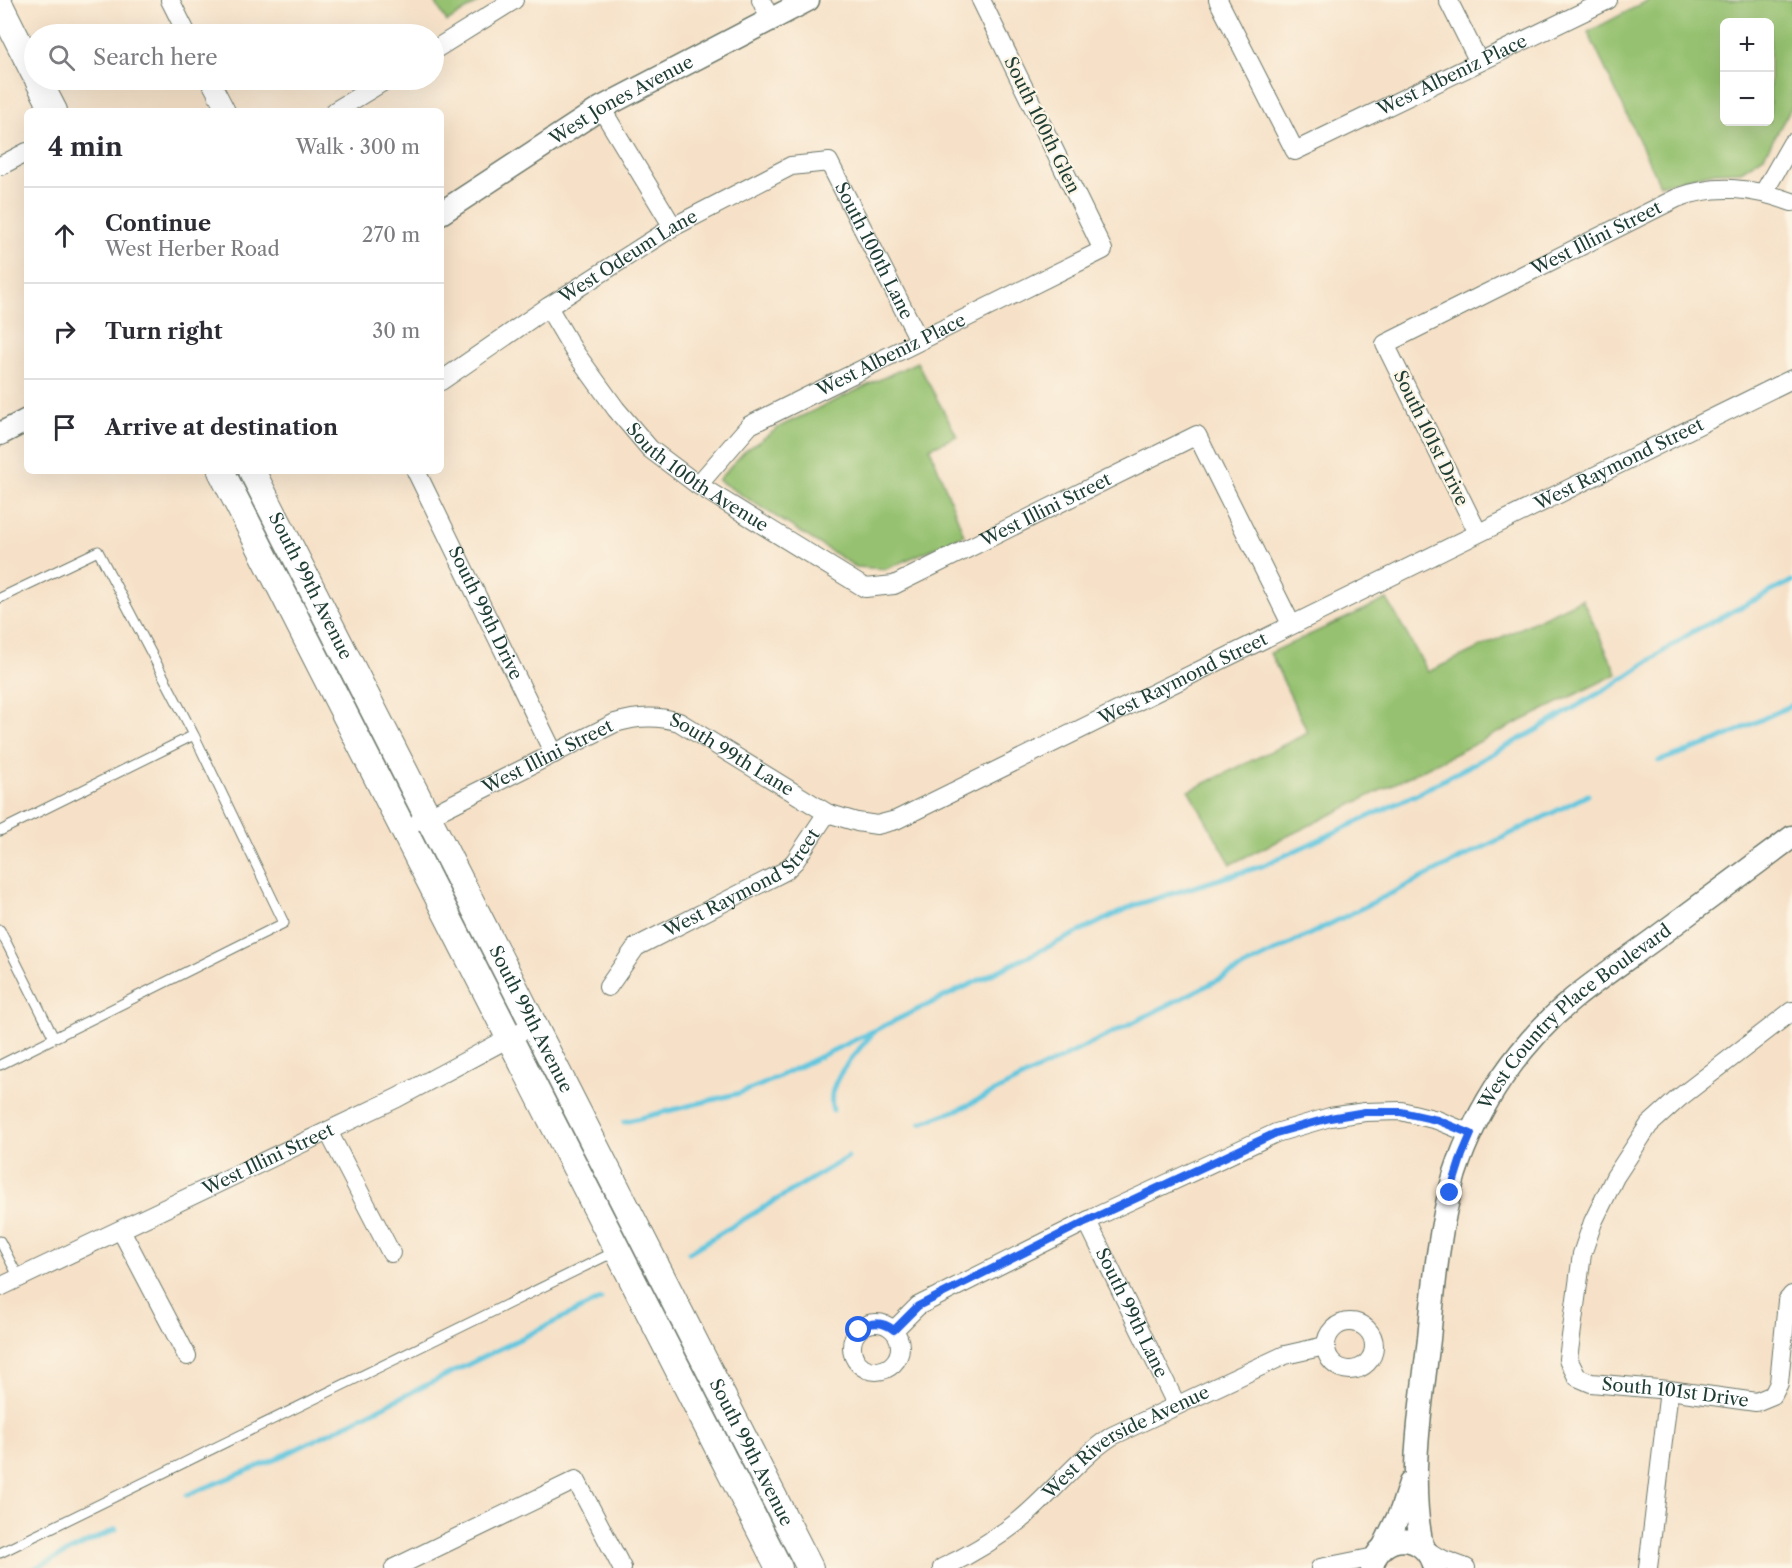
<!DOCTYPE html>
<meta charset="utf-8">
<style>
:root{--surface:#fff;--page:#f2f2f3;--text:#2b2b33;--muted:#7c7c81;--line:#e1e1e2}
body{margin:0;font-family:"Libre Caslon Text",serif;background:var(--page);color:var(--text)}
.controls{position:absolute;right:18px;top:18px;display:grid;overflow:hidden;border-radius:9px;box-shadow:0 6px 24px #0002}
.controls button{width:54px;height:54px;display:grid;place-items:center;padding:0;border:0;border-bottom:2px solid var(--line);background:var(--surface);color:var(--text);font:30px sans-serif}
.stop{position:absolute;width:18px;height:18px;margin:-14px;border:4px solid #2563eb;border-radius:50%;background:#fff}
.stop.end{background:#2563eb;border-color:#fff;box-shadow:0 2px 6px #0008}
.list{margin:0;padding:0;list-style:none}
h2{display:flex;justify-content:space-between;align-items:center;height:78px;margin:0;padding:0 24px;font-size:26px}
h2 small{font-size:20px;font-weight:400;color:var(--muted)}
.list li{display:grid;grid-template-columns:39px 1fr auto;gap:18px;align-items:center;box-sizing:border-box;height:96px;padding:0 24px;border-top:2px solid var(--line)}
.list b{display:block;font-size:22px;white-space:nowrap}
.list p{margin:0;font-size:20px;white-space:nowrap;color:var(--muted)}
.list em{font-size:20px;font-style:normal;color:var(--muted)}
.icon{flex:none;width:33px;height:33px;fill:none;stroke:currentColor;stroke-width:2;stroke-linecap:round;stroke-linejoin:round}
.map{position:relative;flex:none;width:1792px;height:1568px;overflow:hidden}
.search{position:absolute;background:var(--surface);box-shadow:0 6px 24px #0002;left:24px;top:24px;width:420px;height:66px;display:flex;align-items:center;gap:15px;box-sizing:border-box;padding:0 21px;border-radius:33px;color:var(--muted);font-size:22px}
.panel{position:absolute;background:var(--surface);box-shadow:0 6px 24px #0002;left:24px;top:108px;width:420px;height:366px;border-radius:9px}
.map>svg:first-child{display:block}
.green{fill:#95c16f;stroke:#5a7f52;stroke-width:1.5;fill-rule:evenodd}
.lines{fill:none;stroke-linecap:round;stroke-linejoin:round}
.stream{stroke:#61c6de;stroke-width:5}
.service-casing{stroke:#6a7668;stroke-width:11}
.minor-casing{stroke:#6a7668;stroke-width:20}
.tertiary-casing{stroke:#6a7668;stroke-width:25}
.secondary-casing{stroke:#6a7668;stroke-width:28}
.service{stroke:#fff;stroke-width:9}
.minor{stroke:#fff;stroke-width:18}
.tertiary{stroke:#fff;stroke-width:22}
.secondary{stroke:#fff;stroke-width:26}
.route{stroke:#2563eb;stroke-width:8}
.labels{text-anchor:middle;stroke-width:4.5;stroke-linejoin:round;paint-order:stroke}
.street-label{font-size:18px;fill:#1f3d34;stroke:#fcf5e5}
</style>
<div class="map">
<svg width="1792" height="1568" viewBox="0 0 1792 1568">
<rect width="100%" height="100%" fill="#fcf5e5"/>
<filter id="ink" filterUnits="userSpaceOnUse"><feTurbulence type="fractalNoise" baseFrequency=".0167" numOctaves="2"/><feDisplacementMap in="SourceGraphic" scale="12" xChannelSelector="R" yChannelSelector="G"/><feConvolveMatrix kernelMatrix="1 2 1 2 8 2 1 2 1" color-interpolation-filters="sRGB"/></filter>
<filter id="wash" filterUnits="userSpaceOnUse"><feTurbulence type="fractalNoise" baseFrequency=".008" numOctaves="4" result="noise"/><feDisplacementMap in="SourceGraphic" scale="24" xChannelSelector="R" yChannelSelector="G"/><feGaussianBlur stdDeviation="1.35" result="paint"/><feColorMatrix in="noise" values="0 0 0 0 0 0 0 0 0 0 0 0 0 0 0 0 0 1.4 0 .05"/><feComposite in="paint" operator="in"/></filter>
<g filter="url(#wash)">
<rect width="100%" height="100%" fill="#f6e1c8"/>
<path class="green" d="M434,0H482L447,22Z
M1649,0H1792V106L1764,156L1741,171L1715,172L1660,185L1588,32ZM1770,22V122H1724V22Z
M917,362L957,436L930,448L964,535L886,569L856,567L718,480L744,452L781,426Z
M1387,599L1428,672L1582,599L1617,674L1231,864L1189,791L1308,733L1270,653Z"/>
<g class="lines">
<path class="stream" d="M1659,761L1716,741L1792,705
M833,1110C824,1082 857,1053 873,1033
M624,1122L740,1093L761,1085L1135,905L1262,866L1415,795L1533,732L1618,682L1692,632L1792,581
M921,1123L960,1109L1588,795
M689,1252L848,1157
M187,1495L274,1460L601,1299
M35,1568L116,1529"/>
</g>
</g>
<g filter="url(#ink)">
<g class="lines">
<defs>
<path id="service" d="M0,598L98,551L194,735L284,923L0,1065
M0,831L194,735
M0,930L54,1038
M0,1241L19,1278
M0,1553L606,1256L616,1257"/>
<g id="minor">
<path d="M170,0L187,34"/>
<path d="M761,0L770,19"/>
<path id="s1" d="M1218,0L1295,151L1608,0"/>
<path d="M1448,0L1479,62"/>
<path d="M434,50L514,0"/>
<path d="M210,80L226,111"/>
<path d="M601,108L673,227"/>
<path d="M335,111L386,80"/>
<path d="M0,166L27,152"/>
<path d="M1764,192L1792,143"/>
<path id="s2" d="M548,307L574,351L616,409L650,449L698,485L865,588L894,585L1197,435L1291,624"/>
<path id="s3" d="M441,381L548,307L673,227L791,166L829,162L919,340"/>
<path id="s4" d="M416,471L554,754"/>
<path id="s5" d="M698,485L750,425L1103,250L981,0"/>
<path id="s6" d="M1478,533L1385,344L1677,198C1717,183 1753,188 1792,202"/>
<path id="s7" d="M419,821L615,723C637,716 657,715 679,722L827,813L857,822L877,825L896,820L1792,379"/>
<path id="s8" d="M608,987L636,947L785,871L795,861L827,813"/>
<path id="s9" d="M1792,1011L1679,1098L1649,1125L1615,1177L1593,1222L1582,1254L1568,1359L1577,1377L1591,1383L1669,1390L1756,1402L1773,1395L1779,1383L1787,1301L1792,1295"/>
<path d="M328,1131L391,1253"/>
<path id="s10" d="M1087,1221L1176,1404"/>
<path d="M121,1230L187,1356"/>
<path id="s11" d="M0,1287L397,1098L533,1025"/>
<circle cx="1350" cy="1346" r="24"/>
<circle cx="876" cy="1347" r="24"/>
<path d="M894,1330L918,1306L1093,1218L1276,1133L1330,1117L1365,1112L1401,1111L1437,1120L1471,1134"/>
<path d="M1426,1550L1439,1558L1466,1568"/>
<path d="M394,1568L576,1480L622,1568"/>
<path id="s12" d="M942,1568C970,1555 996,1539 1020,1520C1053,1493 1077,1459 1112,1436L1285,1355L1325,1346"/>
<path d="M1320,1568L1375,1557"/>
<path d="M1648,1568L1669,1390"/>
</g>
<g id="tertiary">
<path id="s13" d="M441,213L601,108L808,0"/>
<path d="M0,434L27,420"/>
<path d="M1384,1546L1401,1511L1410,1483"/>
<path id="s14" d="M1422,1546C1408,1478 1421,1408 1429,1339C1434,1284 1439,1226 1455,1173C1477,1106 1519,1044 1573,999C1599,978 1627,959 1653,940C1700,905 1746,871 1792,837"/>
<path d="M1372,1568C1379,1531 1426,1531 1434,1568"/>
</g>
<g id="secondary">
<path d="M0,5L34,73"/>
<path d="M38,80L54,111"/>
<path d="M221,471L779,1568"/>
<path id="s15" d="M252,471L810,1568"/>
</g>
</defs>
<use href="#service" class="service-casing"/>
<use href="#minor" class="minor-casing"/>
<use href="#tertiary" class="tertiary-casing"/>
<use href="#secondary" class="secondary-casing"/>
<use href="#service" class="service"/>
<use href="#minor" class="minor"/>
<use href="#tertiary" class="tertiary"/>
<use href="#secondary" class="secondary"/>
</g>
</g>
<g class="lines" filter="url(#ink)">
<path class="route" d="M859,1330C871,1321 882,1321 894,1330L918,1306L1087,1221L1276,1133L1330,1118L1365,1112H1401L1437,1120L1471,1134L1462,1155L1450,1193"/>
</g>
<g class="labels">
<g class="street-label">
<text dy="6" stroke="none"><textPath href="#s1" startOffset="344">West Albeniz Place</textPath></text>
<text dy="6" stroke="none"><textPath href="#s13" startOffset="213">West Jones Avenue</textPath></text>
<text transform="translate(1042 125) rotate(64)" y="6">South 100th Glen</text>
<text dy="6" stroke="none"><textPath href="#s6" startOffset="447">West Illini Street</textPath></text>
<text dy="6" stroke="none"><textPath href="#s3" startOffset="549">South 100th Lane</textPath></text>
<text dy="6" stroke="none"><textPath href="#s3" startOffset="225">West Odeum Lane</textPath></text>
<text dy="6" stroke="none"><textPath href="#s5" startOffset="237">West Albeniz Place</textPath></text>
<text transform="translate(1431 438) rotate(64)" y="6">South 101st Drive</text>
<text dy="6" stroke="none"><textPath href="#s7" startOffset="1335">West Raymond Street</textPath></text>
<text dy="6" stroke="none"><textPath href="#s2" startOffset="230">South 100th Avenue</textPath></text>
<text dy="6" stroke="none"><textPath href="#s2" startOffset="630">West Illini Street</textPath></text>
<text dy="6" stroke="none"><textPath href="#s15" startOffset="129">South 99th Avenue</textPath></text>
<text dy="6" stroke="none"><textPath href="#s4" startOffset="158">South 99th Drive</textPath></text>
<text dy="6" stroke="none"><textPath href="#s7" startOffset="849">West Raymond Street</textPath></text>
<text dy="6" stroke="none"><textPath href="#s7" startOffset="144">West Illini Street</textPath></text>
<text dy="6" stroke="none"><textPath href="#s7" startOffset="346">South 99th Lane</textPath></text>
<text dy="6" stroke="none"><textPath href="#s8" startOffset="174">West Raymond Street</textPath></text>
<text dy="6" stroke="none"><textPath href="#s15" startOffset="615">South 99th Avenue</textPath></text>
<text dy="6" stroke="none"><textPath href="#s14" startOffset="578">West Country Place Boulevard</textPath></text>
<text dy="6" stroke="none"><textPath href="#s11" startOffset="297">West Illini Street</textPath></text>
<text dy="6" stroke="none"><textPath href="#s10" startOffset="102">South 99th Lane</textPath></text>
<text dy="6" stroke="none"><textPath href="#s9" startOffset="555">South 101st Drive</textPath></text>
<text dy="6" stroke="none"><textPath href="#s12" startOffset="225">West Riverside Avenue</textPath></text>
<text dy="6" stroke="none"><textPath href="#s15" startOffset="1101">South 99th Avenue</textPath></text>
</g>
</g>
</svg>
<div class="controls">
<button>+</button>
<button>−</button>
</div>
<div class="stop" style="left:859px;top:1330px"></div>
<div class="stop end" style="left:1450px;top:1193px"></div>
<div class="search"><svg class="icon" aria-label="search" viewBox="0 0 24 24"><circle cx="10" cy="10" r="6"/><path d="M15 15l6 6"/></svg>Search here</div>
<section class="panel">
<h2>4 min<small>Walk · 300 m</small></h2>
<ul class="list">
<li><svg class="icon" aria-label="ahead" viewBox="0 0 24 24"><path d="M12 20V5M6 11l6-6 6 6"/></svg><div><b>Continue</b><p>West Herber Road</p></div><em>270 m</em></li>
<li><svg class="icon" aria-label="right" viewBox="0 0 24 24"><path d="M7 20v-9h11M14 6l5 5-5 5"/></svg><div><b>Turn right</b></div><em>30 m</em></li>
<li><svg class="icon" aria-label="arrive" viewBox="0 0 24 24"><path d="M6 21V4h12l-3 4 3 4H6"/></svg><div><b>Arrive at destination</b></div></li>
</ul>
</section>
</div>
